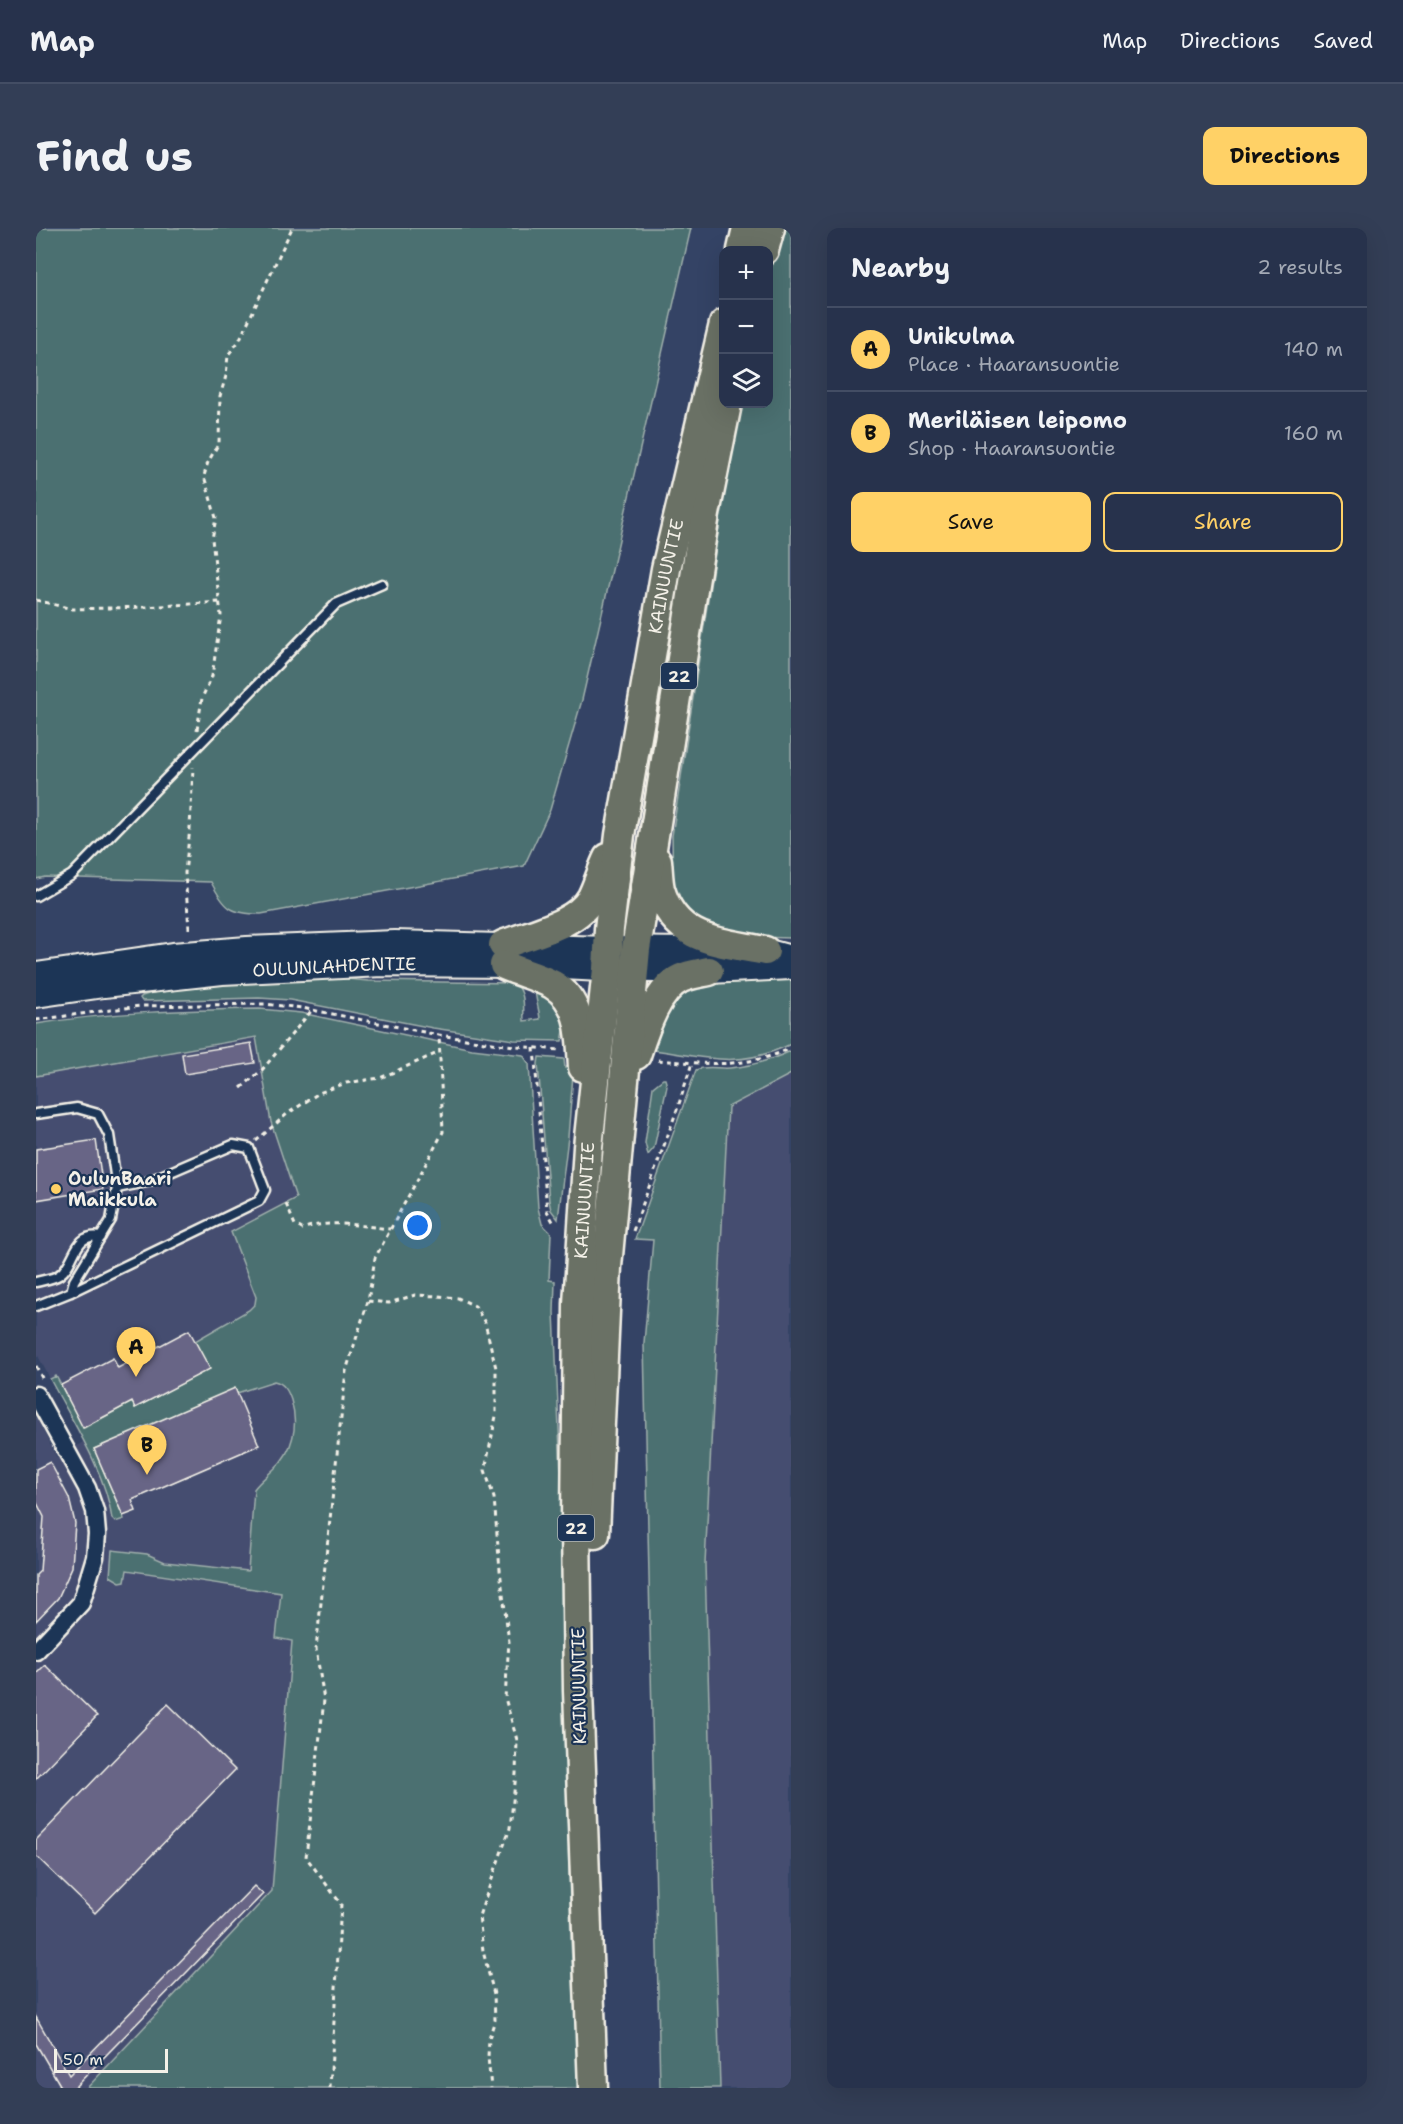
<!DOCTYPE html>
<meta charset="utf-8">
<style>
:root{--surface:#27324c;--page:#333e56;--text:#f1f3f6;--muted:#a4aab5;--line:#434d64;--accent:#ffd166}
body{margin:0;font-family:"Shantell Sans",sans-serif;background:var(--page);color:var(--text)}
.controls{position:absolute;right:18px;top:18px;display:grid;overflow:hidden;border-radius:12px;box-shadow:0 6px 24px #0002}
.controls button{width:54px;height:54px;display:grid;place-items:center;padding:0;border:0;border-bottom:2px solid var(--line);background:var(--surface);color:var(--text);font:30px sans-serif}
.scale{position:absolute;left:18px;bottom:15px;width:114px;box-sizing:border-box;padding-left:6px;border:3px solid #f4f1e8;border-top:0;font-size:16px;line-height:21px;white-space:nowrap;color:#f4f1e8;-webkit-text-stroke:4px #1d3557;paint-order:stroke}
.you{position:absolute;left:382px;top:998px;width:21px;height:21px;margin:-15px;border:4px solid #fff;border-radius:50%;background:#1a73e8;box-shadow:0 0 0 9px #1a73e833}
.badge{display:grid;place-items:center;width:39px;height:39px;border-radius:50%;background:var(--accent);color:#111;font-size:20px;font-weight:700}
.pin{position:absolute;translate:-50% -50px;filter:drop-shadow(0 2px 3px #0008)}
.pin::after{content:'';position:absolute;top:32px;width:21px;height:18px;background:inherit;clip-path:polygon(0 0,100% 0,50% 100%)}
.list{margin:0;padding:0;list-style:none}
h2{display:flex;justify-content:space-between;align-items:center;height:78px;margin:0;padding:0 24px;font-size:26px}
h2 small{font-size:20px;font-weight:400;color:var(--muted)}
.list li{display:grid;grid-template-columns:39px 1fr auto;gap:18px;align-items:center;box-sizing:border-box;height:84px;padding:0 24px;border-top:2px solid var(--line)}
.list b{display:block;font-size:22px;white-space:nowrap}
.list p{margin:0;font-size:20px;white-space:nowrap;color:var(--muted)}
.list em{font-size:20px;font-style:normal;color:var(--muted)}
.actions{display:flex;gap:12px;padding:18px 24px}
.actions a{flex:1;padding:14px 0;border:2px solid var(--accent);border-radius:12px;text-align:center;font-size:21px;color:var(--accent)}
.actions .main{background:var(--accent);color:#111}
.icon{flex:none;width:33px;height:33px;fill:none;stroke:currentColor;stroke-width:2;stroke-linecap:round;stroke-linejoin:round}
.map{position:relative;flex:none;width:755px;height:1860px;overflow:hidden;border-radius:12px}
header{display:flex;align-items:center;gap:36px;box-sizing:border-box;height:84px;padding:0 30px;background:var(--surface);border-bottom:2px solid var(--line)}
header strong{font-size:28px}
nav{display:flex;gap:33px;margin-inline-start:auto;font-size:21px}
.intro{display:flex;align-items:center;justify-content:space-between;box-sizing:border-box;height:144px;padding:0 36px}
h1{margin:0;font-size:42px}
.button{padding:15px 27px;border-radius:12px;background:var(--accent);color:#111;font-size:21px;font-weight:700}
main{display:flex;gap:36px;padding:0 36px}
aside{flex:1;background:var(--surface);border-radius:12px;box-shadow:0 6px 24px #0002}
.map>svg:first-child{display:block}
.built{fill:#444d6f}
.green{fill:#4b6f71;stroke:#a0b0ac;stroke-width:1.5}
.building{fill:#686586;stroke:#f4f1e8;stroke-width:1.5}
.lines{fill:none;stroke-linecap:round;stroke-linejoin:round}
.service-casing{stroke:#f4f1e8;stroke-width:13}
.minor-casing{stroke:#f4f1e8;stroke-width:21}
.secondary-casing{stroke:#f4f1e8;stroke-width:28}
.trunk-casing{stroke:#f4f1e8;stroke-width:33}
.path{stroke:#f4f1e8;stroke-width:3;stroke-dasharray:4.5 4.5;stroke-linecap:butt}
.service{stroke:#1d3557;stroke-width:8}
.minor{stroke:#1d3557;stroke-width:16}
.secondary{stroke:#1d3557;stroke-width:24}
.trunk{stroke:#6b7165;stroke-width:28}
.poi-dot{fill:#ffd166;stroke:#1d3557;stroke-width:2}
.labels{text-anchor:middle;stroke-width:4.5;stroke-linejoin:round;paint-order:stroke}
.shield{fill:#1d3557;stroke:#b4b9bc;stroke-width:1.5}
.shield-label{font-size:16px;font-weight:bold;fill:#f4f1e8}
.street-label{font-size:18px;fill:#f4f1e8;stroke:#1d3557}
.poi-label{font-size:18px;font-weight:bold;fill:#f4f1e8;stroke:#1d3557;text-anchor:start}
</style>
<header>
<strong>Map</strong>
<nav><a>Map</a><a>Directions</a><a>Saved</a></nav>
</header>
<div class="intro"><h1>Find us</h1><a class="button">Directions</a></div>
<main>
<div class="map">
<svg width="755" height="1860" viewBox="0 0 755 1860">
<rect width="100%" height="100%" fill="#344365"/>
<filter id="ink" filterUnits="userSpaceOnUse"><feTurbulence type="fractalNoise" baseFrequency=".0167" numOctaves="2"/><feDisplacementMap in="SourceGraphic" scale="12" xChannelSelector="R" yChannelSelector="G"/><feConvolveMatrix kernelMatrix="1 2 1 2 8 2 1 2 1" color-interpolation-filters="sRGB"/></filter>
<g filter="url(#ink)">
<path class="built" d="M220,809L235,894L260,970L196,1005L276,1187L236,1663L51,1860H0V1189L21,1230L47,1214L0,1124V848Z
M755,846V1860H684L669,1336L692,879Z"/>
<path class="green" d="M0,0H655L546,472L514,582L488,638L225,686C195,686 189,681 175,654L9,649L0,651Z
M745,0H755V710L690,708L652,690L637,661L636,608L685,286L694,207L702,176H732L733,50Z
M281,748L332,753L479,755C490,765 487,779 488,793L504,791C503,780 499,770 499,760L519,769L537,810L528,803L526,813L478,812L397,800L254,772L223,770L106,773L104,770L106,768L132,760Z
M755,751V816C702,841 673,830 618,822V815L636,768L662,754Z
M224,781L265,785L436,821L487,827L493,836L502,980L506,996L515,1005L513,1052L519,1053L518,1084L527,1295L528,1467L535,1714L543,1860H51L236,1663L256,1413L240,1410L245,1365L91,1342L89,1353L84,1354L74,1348L76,1322L111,1326L129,1334L212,1343L218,1261C224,1253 231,1248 238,1241C257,1224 263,1197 255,1172C252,1163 248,1155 238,1153L201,1165L58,1221L87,1288L88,1291L79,1294L76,1291C70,1244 36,1193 14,1151L20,1148L48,1200L96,1174L99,1180L173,1141L159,1113L213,1082L219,1076L220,1069L195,1004L260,970L235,894L220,809L0,848V796C75,784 148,782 224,781Z
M755,823V846L692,879L669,1336L684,1860H624L608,1115L617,1012L599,1011L660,842C670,837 682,841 694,840C715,838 735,832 755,823Z
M503,829L528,831L529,840L538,834L532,909L522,991L515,982L513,973L502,836Z
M627,851H629L631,858L618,920L612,927L609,915L617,859Z"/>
<path class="building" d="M215,815L219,835L149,846L146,826Z
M60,912L67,961L0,972V921Z
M153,1102L174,1141L99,1180L96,1174L47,1200L25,1157L77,1130L82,1140Z
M199,1160L223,1217L96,1272L100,1283L87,1288L58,1221Z
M14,1234L33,1270L39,1295L36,1339L22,1370L0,1393V1347L4,1343L8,1289L0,1273V1241Z
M9,1437L61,1488L0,1551V1446Z
M132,1476L199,1542L59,1685L0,1628V1612Z
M218,1658L227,1666L40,1858L41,1860H21L24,1857L0,1816V1789L33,1847Z"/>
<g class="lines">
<defs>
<path id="service" d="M0,668L36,647L300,376L346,356
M0,886L41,880L62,886L73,907L81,960L75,992L38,1053L35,1064
M0,1054C7,1052 17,1051 23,1047C41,1035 36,1004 65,1009
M0,1078L35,1064L223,973L229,962L213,920L197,917L111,954L81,960"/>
<path id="minor" d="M0,1167L51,1260L59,1283L61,1306L59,1329L45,1375L0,1423"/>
<g id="secondary">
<path d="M0,747L137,727L211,721L359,715L572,721L729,723L755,730"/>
<path id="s1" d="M0,767L68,757L186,744L346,736L490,737L565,741L673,743L755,739"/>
</g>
<g id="trunk">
<path d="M706,22L711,0"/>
<path d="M728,22L734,0"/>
<path d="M621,633C622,642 622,653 624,661C639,714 684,714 729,723"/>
<path d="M467,717C494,706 541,697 556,669C562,657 566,642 572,630"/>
<path d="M468,737C483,744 501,748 516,756C546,773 545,809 547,839"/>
<path d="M600,827C608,803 621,761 645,750C654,746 664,745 673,743"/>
<path d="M559,1306L571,1039L600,721L669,286L691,176"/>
<path id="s2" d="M557,1860L542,1463L540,1294L542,1076L552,919L571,741L573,701L584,607L630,341L688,96"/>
</g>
</defs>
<use href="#service" class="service-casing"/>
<use href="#minor" class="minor-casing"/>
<use href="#secondary" class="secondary-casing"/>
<use href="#trunk" class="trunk-casing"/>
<path class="path" d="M0,372L36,381L110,379L184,374
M161,502L166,470L176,448L185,387L176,311L180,290L168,248L172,234L183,215L184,168L190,148L192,127L203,113L256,0
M153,701L149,645L154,600L157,539
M0,792L104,778L229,776L266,780L403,807L469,817L524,822
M498,820L511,983L519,997
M622,832C670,836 710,841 755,820
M205,860L226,842L276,782
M220,913L251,886L283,865L310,855L344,850L404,824
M250,976L259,997L266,1001C293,991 326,998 354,1001
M597,1003L642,879L656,835
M332,1073L353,1075L379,1067L402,1068L422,1070L439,1078L449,1095L460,1140V1188L449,1242L458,1270L464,1342L473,1414L469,1470L481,1512L480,1546L474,1600L443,1688L447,1723L458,1766L459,1792L453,1810L452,1829L455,1860
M0,1138L8,1154
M294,1860L305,1676L270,1629L288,1472L280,1421L310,1143L332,1073L339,1030L407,904L403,807"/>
<use href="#service" class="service"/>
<use href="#minor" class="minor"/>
<use href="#secondary" class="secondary"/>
<use href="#trunk" class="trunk"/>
</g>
</g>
<circle class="poi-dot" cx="20" cy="961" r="6"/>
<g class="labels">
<g class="shield">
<rect x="625" y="435" width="36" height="26" rx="4.5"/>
<rect x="522" y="1287" width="36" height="26" rx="4.5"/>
</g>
<g class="shield-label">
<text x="643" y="454">22</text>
<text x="540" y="1306">22</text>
</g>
<g class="street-label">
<text dy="6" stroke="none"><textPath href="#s2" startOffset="1518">KAINUUNTIE</textPath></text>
<text dy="6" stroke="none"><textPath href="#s1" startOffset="300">OULUNLAHDENTIE</textPath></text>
<text dy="6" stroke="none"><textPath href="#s2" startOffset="888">KAINUUNTIE</textPath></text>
<text transform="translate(543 1458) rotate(-91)" y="6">KAINUUNTIE</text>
</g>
<g class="poi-label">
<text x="32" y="957">OulunBaari<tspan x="32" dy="21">Maikkula</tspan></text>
</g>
</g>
</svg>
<div class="controls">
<button>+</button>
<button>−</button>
<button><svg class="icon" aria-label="layers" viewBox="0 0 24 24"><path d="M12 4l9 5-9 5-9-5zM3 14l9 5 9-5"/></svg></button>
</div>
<div class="scale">50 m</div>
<div class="you"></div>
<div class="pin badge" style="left:100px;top:1149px">A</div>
<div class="pin badge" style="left:111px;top:1247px">B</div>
</div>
<aside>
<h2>Nearby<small>2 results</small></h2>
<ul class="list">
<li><span class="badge">A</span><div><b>Unikulma</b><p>Place · Haaransuontie</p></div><em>140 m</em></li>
<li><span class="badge">B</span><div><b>Meriläisen leipomo</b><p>Shop · Haaransuontie</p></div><em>160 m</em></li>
</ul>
<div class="actions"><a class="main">Save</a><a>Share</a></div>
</aside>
</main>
